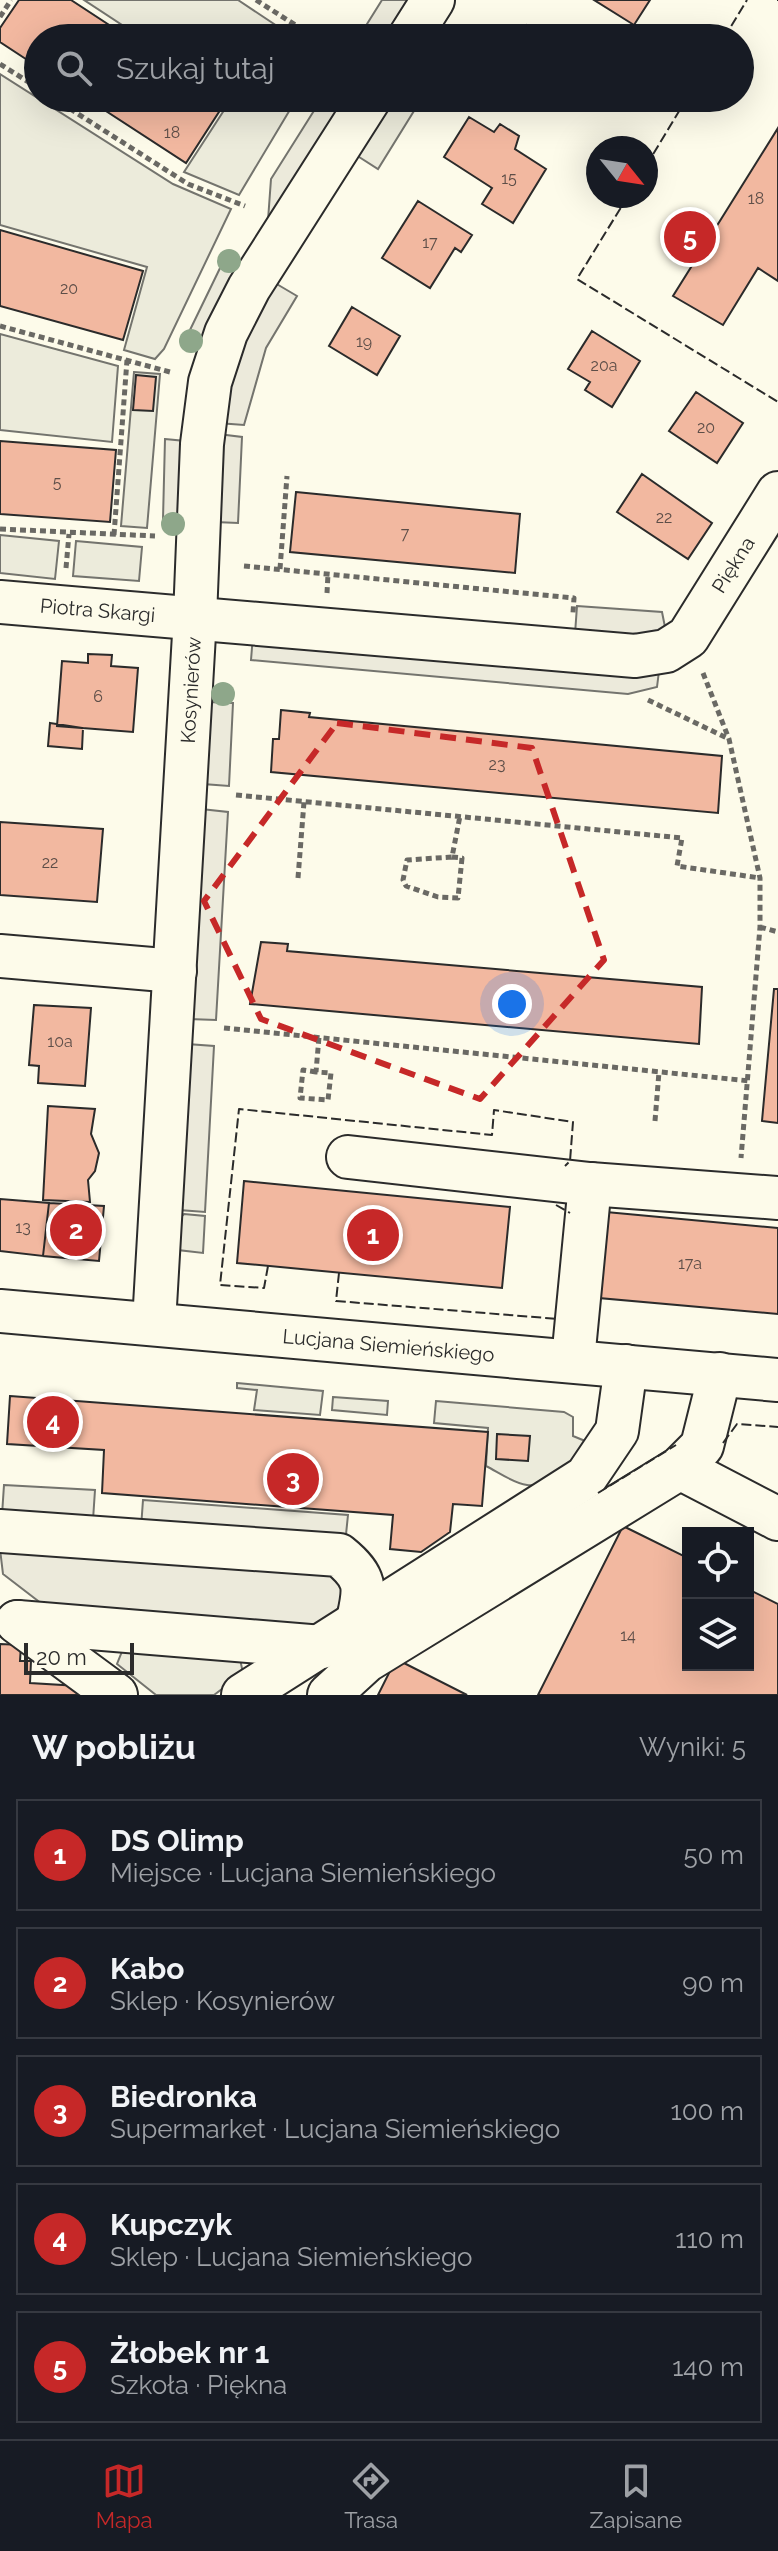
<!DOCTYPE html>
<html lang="pl">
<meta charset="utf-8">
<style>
:root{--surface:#171b24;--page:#20242c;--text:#f1f3f6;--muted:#9ea1a6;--line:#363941;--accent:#c62828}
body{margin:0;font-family:Raleway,sans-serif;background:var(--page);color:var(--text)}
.controls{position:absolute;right:24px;bottom:24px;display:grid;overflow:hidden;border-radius:0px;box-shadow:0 8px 32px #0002}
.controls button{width:72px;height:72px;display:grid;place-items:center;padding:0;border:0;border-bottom:2px solid var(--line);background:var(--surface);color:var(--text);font:40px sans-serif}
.compass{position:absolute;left:586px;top:136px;width:72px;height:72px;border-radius:50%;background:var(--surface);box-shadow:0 8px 32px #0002;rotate:120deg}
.scale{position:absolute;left:24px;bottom:20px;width:110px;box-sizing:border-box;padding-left:8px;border:4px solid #2b2b2b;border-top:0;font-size:22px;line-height:28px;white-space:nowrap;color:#2b2b2b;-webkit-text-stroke:6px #fdfbea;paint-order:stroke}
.you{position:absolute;left:512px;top:1004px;width:28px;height:28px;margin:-20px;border:6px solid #fff;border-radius:50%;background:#1a73e8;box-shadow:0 0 0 12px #1a73e833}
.badge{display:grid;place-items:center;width:52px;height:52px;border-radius:50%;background:var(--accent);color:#fff;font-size:26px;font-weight:700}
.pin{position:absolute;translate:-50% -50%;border:4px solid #fff;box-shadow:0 2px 8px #0006}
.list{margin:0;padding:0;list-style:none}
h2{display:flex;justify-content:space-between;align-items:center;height:104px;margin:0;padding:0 32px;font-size:34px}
h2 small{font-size:26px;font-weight:400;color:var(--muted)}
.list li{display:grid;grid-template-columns:52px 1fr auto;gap:24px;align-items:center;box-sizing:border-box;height:112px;margin:0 16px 16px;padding:0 16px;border:2px solid var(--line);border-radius:0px}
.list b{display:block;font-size:30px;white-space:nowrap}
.list p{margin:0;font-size:26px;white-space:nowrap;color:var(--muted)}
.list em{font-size:26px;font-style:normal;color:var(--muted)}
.icon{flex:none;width:44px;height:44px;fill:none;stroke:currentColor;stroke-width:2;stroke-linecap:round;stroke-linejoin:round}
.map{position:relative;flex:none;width:778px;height:1695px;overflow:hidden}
.search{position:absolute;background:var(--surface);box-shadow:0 8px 32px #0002;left:24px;right:24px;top:24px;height:88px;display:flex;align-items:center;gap:20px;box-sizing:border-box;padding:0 28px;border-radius:44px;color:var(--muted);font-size:30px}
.sheet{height:744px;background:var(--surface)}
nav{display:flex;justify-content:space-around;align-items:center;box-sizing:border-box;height:112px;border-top:2px solid var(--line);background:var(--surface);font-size:22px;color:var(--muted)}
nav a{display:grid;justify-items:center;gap:4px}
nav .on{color:var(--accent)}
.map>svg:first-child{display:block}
.green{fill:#ecebdb;stroke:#74746e;stroke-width:2}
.parking{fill:#eceadb;stroke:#74746e;stroke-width:2}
.building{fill:#f2b8a0;stroke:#2b2b2b;stroke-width:2}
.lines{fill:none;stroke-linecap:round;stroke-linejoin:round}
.minor-casing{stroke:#2b2b2b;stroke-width:46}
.path{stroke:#6a6964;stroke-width:5;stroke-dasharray:6 4;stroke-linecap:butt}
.minor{stroke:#fdfbea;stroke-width:42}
.fence{stroke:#2b2b2b;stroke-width:2;stroke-dasharray:10 4;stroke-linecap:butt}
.tree{fill:#8ea78a}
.marked{fill:none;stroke:#c62828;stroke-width:6;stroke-dasharray:16 10;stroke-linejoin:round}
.labels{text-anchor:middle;stroke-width:6;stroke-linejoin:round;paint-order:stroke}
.number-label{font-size:16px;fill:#5d4e48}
.street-label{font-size:20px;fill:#2b2b2b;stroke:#fdfbea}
</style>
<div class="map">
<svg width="778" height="1695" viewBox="0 0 778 1695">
<rect width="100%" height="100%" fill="#fdfbea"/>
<path class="green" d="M84,0H238L295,38H142Z
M0,74L173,184L231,209L164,349L155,359L124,350L147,267L0,225Z
M232,98H297L239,195L184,172Z
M391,98H422L378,169L356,155Z
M0,334L118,366L112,442L0,430Z
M134,372L160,374L147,528L121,526Z
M0,535L59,541L55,579L0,573Z
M76,541L142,547L139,581L73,576Z
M184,1214L205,1216L203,1253L178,1250L181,1217Z
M237,1383L323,1391L320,1415L254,1410L257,1390L237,1388Z
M333,1397L388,1401L387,1415L332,1410Z
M436,1401L564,1412L573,1417V1436L590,1443C578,1456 546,1489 527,1485C513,1483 498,1472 486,1466L488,1428L434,1423Z
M123,1649L240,1659L243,1673L214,1695H156L117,1664Z"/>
<path class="parking" d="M382,0H414L390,38H370L362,32Z
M322,98H352L267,234L271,179Z
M223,262L243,273L208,339L189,332Z
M275,283L297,296L266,348L244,425L218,423L243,342Z
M218,434L242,437L238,523L215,522Z
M165,439L185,441L181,520L163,519Z
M577,606L662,612L667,637L575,634Z
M253,635L659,671L657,687L628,694L251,660Z
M207,702L233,703L229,786L203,784Z
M201,809L228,812L216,1020L189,1019Z
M187,1044L214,1046L205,1212L179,1210Z
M4,1485L95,1490L93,1520L2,1515Z
M143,1500L348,1515L345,1544L141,1528Z
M0,1549L342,1572V1599L336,1613L317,1628L46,1607L3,1574Z"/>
<path class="building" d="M19,0H71L129,38H38V67L0,42V28Z
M594,0H650L634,25Z
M527,25L547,38H518Z
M86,98H221L226,101L186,163Z
M469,117L494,132L500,124L519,136L515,149L546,169L513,223L482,204L492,188L444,157Z
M778,128V281L758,268L723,325L673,296Z
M418,201L472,235L461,252L455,248L430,288L382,258Z
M0,230L143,271L123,340L0,306Z
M352,307L400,336L377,375L329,346Z
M592,331L640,361L612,407L585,390L590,382L568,369Z
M136,375L156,377L153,411L133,410Z
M696,392L743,423L717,463L669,431Z
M0,441L116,450L110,522L0,514Z
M642,474L712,523L688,559L617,512Z
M296,492L520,514L515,573L290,552Z
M88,654L112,655L111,666L138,668L133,732L57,726L62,661L88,663Z
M281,710L310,713L309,717L722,756L718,813L271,772L273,739H279Z
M50,723L83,728L82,749L48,746Z
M0,822L103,829L97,902L0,895Z
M261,942L288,944L287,951L702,987L699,1044L250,1004Z
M774,989H778V1123L762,1121Z
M34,1005L91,1008L85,1086L38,1083L39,1066L29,1065Z
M48,1106L95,1109L91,1134L99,1153L95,1171L88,1180L90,1202L43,1200Z
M244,1181L510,1207L502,1288L237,1263Z
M0,1199L49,1203L43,1256L0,1251Z
M49,1203L104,1206L99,1261L43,1256Z
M606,1212L778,1228V1314L599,1298Z
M10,1396L488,1432L482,1506L453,1504L450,1532L421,1552L390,1549L393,1515L102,1493L104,1450L7,1444Z
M497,1434L530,1436L528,1461L496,1459Z
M623,1526L688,1558V1665H748V1589L778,1604V1695H538Z
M0,1644L21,1645L20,1661H31L30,1683L79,1686V1695H0Z
M396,1659L467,1695H378Z"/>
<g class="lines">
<defs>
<g id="minor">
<path d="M409,38L433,0"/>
<path id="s1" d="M0,602L635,656L666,651L688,637L778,493"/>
<path d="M0,956L175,971"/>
<path d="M348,1157L590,1184L778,1198"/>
<path id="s2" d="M0,1311L778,1380"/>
<path id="s3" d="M154,1323L195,617L202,444L210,382L226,333L249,288L370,98"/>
<path d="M573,1360L590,1184"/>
<path d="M680,1468L778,1519"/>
<path d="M0,1531L339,1555C370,1580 364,1590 357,1625"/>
<path d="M17,1622L116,1695"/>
<path d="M18,1622L322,1647"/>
<path d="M243,1695L586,1477L617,1431L626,1366"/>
<path d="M329,1695L366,1661L680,1468L702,1446L720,1374"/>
</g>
</defs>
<use href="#minor" class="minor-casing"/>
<path class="path" d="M256,0L300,28L328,38
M0,17L11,0
M0,64L38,88
M53,98L188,184L245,206
M0,326L170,372
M0,529L155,536
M114,535L127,360
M244,566L574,598L573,613
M66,568L69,534
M280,569L287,476
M327,593L328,574
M703,673L729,739L760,878V927L741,1158
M648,700L729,739
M236,795L682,838L677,866L760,878
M452,857L462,858L458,898L438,897L406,886L403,880L407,860L452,857L460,816
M298,878L304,802
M760,927L778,932
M224,1028L750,1081
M316,1072L303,1070L300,1098L328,1100L331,1073L316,1072L319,1037
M655,1121L659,1072"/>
<use href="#minor" class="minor"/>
<path class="fence" d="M777,0H778
M724,38L747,0
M646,166L687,98
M628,196L577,279L778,402
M556,1205L570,1213
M268,1266L264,1288L220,1285L239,1109L492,1135L494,1110L573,1122L570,1161L565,1166
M339,1273L336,1301L559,1319
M723,1443L737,1424L778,1427
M598,1493L676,1445"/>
</g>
<g class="tree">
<circle cx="229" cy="261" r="12"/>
<circle cx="191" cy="341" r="12"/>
<circle cx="173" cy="524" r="12"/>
<circle cx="223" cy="694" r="12"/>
</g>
<path class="marked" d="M337,723L532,748L604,960L480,1099L261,1019L204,901Z"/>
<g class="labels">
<g class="number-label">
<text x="172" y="138">18</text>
<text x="509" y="184">15</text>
<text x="756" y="204">18</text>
<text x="430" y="248">17</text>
<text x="69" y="294">20</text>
<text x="364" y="347">19</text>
<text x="604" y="371">20a</text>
<text x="706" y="433">20</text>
<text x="57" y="488">5</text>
<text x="664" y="523">22</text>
<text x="405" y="539">7</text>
<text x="98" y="702">6</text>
<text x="497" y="770">23</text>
<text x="50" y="868">22</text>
<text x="60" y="1047">10a</text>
<text x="23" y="1233">13</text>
<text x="690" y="1269">17a</text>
<text x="628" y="1641">14</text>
</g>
<g class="street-label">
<text dy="7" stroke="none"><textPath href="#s1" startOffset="780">Piękna</textPath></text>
<text dy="7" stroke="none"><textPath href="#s1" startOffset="98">Piotra Skargi</textPath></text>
<text dy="7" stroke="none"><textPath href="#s3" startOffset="634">Kosynierów</textPath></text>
<text dy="7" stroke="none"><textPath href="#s2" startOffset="390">Lucjana Siemieńskiego</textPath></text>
</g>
</g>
</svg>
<div class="controls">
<button><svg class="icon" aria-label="locate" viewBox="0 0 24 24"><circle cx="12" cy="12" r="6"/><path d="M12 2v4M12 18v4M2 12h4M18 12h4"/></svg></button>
<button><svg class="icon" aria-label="layers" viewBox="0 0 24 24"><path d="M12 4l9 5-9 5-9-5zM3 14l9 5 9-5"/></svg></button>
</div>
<svg class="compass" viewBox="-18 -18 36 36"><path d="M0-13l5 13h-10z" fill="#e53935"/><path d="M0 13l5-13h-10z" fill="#9ea1a6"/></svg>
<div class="scale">20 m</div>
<div class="you"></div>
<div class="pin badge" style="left:373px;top:1235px">1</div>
<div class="pin badge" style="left:76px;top:1230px">2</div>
<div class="pin badge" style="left:293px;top:1479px">3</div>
<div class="pin badge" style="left:53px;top:1422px">4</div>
<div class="pin badge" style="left:690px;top:237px">5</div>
<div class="search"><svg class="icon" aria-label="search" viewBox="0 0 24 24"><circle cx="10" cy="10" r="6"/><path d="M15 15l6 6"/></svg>Szukaj tutaj</div>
</div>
<section class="sheet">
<h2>W pobliżu<small>Wyniki: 5</small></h2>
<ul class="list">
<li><span class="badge">1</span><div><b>DS Olimp</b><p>Miejsce · Lucjana Siemieńskiego</p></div><em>50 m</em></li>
<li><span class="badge">2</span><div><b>Kabo</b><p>Sklep · Kosynierów</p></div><em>90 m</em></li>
<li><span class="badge">3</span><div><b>Biedronka</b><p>Supermarket · Lucjana Siemieńskiego</p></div><em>100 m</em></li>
<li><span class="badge">4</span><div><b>Kupczyk</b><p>Sklep · Lucjana Siemieńskiego</p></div><em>110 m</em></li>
<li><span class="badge">5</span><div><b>Żłobek nr 1</b><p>Szkoła · Piękna</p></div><em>140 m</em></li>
</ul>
</section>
<nav>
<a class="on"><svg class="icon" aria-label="map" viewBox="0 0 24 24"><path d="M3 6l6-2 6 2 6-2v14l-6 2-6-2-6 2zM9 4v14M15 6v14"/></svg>Mapa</a>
<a><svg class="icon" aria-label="directions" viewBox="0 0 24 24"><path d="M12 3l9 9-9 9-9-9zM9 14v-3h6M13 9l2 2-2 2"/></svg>Trasa</a>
<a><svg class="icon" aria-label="saved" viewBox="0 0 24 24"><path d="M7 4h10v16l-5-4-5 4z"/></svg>Zapisane</a>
</nav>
